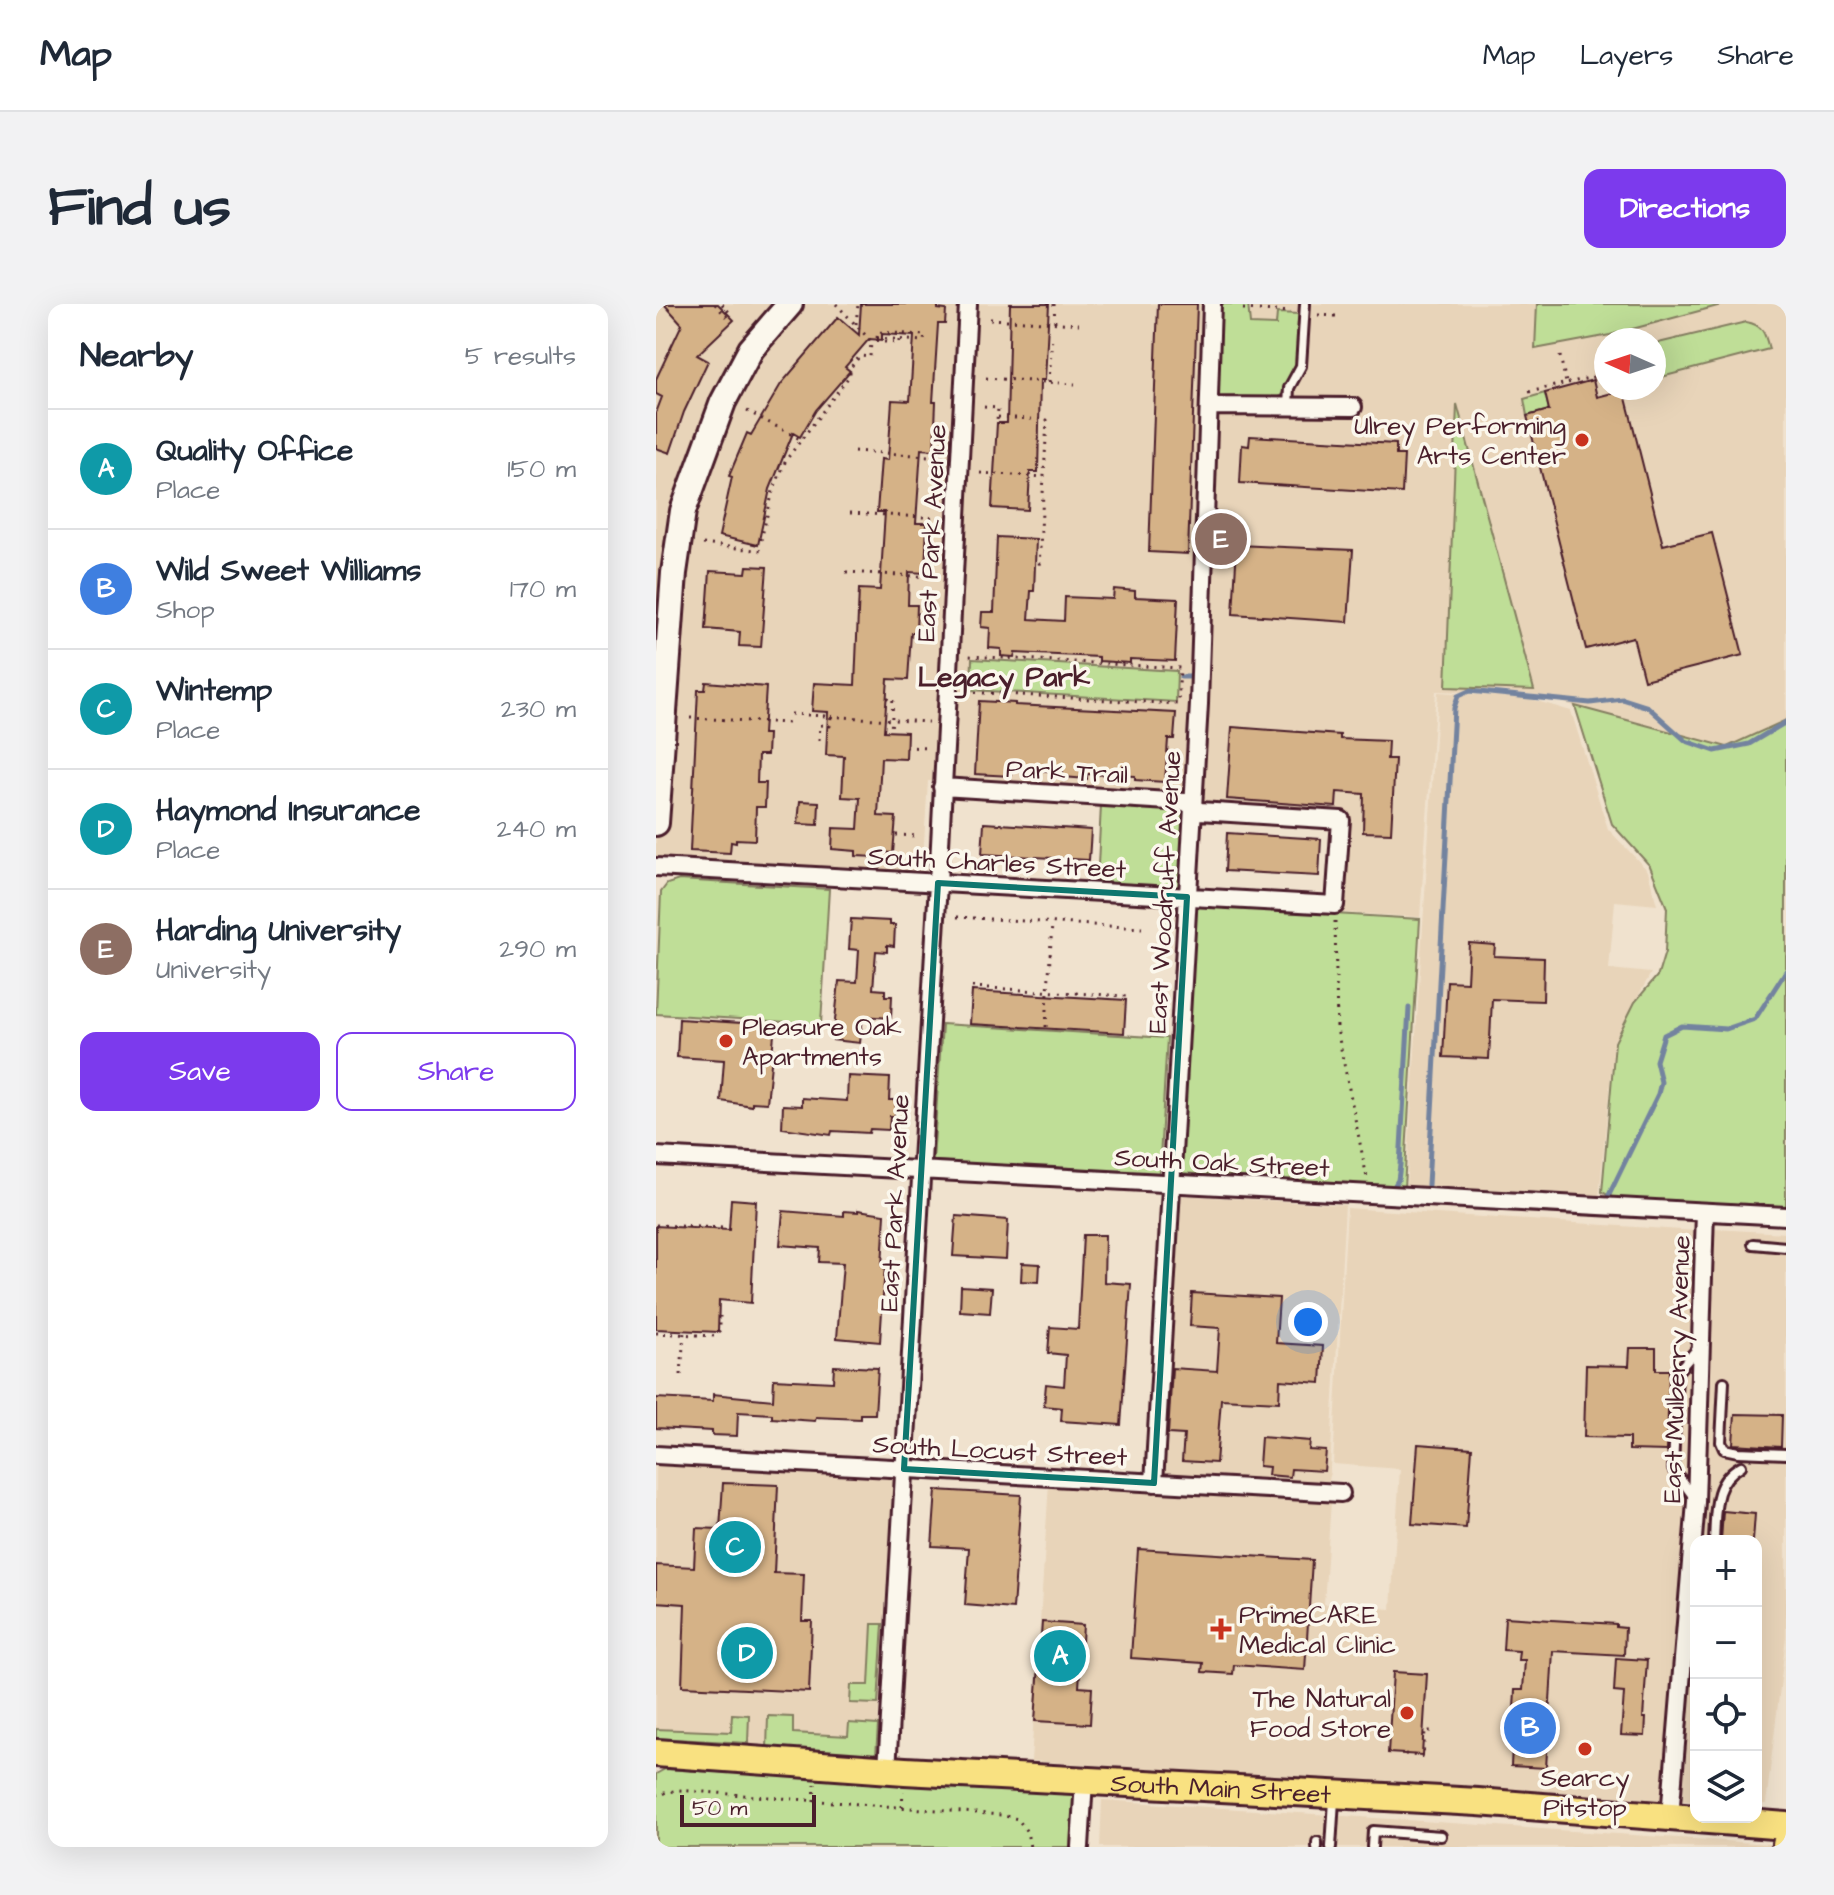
<!DOCTYPE html>
<meta charset="utf-8">
<style>
:root{--surface:#fff;--page:#f2f2f3;--text:#1f2937;--muted:#747a83;--line:#e0e1e3;--accent:#7c3aed}
body{margin:0;font-family:"Architects Daughter",sans-serif;background:var(--page);color:var(--text)}
.controls{position:absolute;right:24px;bottom:24px;display:grid;overflow:hidden;border-radius:16px;box-shadow:0 8px 32px #0002}
.controls button{width:72px;height:72px;display:grid;place-items:center;padding:0;border:0;border-bottom:2px solid var(--line);background:var(--surface);color:var(--text);font:40px sans-serif}
.compass{position:absolute;left:938px;top:24px;width:72px;height:72px;border-radius:50%;background:var(--surface);box-shadow:0 8px 32px #0002;rotate:273deg}
.scale{position:absolute;left:24px;bottom:20px;width:136px;box-sizing:border-box;padding-left:8px;border:4px solid #4a1f2b;border-top:0;font-size:22px;line-height:28px;white-space:nowrap;color:#4a1f2b;-webkit-text-stroke:6px #fbf7ec;paint-order:stroke}
.you{position:absolute;left:652px;top:1018px;width:28px;height:28px;margin:-20px;border:6px solid #fff;border-radius:50%;background:#1a73e8;box-shadow:0 0 0 12px #1a73e833}
.badge{display:grid;place-items:center;width:52px;height:52px;border-radius:50%;background:var(--accent);color:#fff;font-size:26px;font-weight:700}
.pin{position:absolute;translate:-50% -50%;border:4px solid #fff;box-shadow:0 2px 8px #0006}
.list{margin:0;padding:0;list-style:none}
h2{display:flex;justify-content:space-between;align-items:center;height:104px;margin:0;padding:0 32px;font-size:34px}
h2 small{font-size:26px;font-weight:400;color:var(--muted)}
.list li{display:grid;grid-template-columns:52px 1fr auto;gap:24px;align-items:center;box-sizing:border-box;height:120px;padding:0 32px;border-top:2px solid var(--line)}
.list b{display:block;font-size:30px;white-space:nowrap}
.list p{margin:0;font-size:26px;white-space:nowrap;color:var(--muted)}
.list em{font-size:26px;font-style:normal;color:var(--muted)}
.actions{display:flex;gap:16px;padding:24px 32px}
.actions a{flex:1;padding:18px 0;border:2px solid var(--accent);border-radius:16px;text-align:center;font-size:28px;color:var(--accent)}
.actions .main{background:var(--accent);color:#fff}
.icon{flex:none;width:44px;height:44px;fill:none;stroke:currentColor;stroke-width:2;stroke-linecap:round;stroke-linejoin:round}
.map{position:relative;flex:none;width:1130px;height:1543px;overflow:hidden;border-radius:16px}
header{display:flex;align-items:center;gap:48px;box-sizing:border-box;height:112px;padding:0 40px;background:var(--surface);border-bottom:2px solid var(--line)}
header strong{font-size:38px}
nav{display:flex;gap:44px;margin-inline-start:auto;font-size:28px}
.intro{display:flex;align-items:center;justify-content:space-between;box-sizing:border-box;height:192px;padding:0 48px}
h1{margin:0;font-size:56px}
.button{padding:20px 36px;border-radius:16px;background:var(--accent);color:#fff;font-size:28px;font-weight:700}
main{display:flex;gap:48px;padding:0 48px}
aside{flex:1;background:var(--surface);border-radius:16px;box-shadow:0 8px 32px #0002}
.map>svg:first-child{display:block}
.built{fill:#e8d4b9;fill-rule:evenodd}
.green{fill:#bfde97;stroke:#847e61;stroke-width:2}
.lines{fill:none;stroke-linecap:round;stroke-linejoin:round}
.stream{stroke:#73839f;stroke-width:5}
.building{fill:#d5b287;stroke:#4a1f2b;stroke-width:2}
.lane-casing{stroke:#4a1f2b;stroke-width:14}
.street-casing{stroke:#4a1f2b;stroke-width:22}
.secondary-casing{stroke:#4a1f2b;stroke-width:30}
.primary-casing{stroke:#4a1f2b;stroke-width:32}
.path{stroke:#4a1f2b;stroke-width:3;stroke-dasharray:2 6;stroke-linecap:butt}
.lane{stroke:#fbf7ec;stroke-width:8}
.street{stroke:#fbf7ec;stroke-width:16}
.secondary{stroke:#fbf7ec;stroke-width:24}
.primary{stroke:#f9e181;stroke-width:26}
.marked{fill:none;stroke:#0f766e;stroke-width:6;stroke-linejoin:round}
.poi-dot{fill:#c8321e;stroke:#fbf7ec;stroke-width:3}
.labels{text-anchor:middle;stroke-width:7;stroke-linejoin:round;paint-order:stroke}
.poi-label{font-size:26px;fill:#4a1f2b;stroke:#fbf7ec;text-anchor:end}
.street-label{font-size:26px;fill:#4a1f2b;stroke:#fbf7ec}
.neighbourhood-label{font-size:28px;font-weight:bold;fill:#4a1f2b;stroke:#fbf7ec}
</style>
<header>
<strong>Map</strong>
<nav><a>Map</a><a>Layers</a><a>Share</a></nav>
</header>
<div class="intro"><h1>Find us</h1><a class="button">Directions</a></div>
<main>
<aside>
<h2>Nearby<small>5 results</small></h2>
<ul class="list">
<li><span class="badge" style="background:#0f9aa8">A</span><div><b>Quality Office</b><p>Place</p></div><em>150 m</em></li>
<li><span class="badge" style="background:#3f7fe0">B</span><div><b>Wild Sweet Williams</b><p>Shop</p></div><em>170 m</em></li>
<li><span class="badge" style="background:#0f9aa8">C</span><div><b>Wintemp</b><p>Place</p></div><em>230 m</em></li>
<li><span class="badge" style="background:#0f9aa8">D</span><div><b>Haymond Insurance</b><p>Place</p></div><em>240 m</em></li>
<li><span class="badge" style="background:#8d6e63">E</span><div><b>Harding University</b><p>University</p></div><em>290 m</em></li>
</ul>
<div class="actions"><a class="main">Save</a><a>Share</a></div>
</aside>
<div class="map">
<svg width="1130" height="1543" viewBox="0 0 1130 1543">
<rect width="100%" height="100%" fill="#f0e2ce"/>
<filter id="ink" filterUnits="userSpaceOnUse"><feTurbulence type="fractalNoise" baseFrequency=".0125" numOctaves="2"/><feDisplacementMap in="SourceGraphic" scale="16" xChannelSelector="R" yChannelSelector="G"/><feConvolveMatrix kernelMatrix="1 2 1 2 8 2 1 2 1" color-interpolation-filters="sRGB"/></filter>
<g filter="url(#ink)">
<path class="built" d="M0,0H1130V416L1071,443L874,390L780,387L764,613L686,609L692,511L546,502L528,493L272,477L266,570L0,554ZM950,36H998V84H950Z
M782,388L871,394L915,407L952,525L992,567L1001,601L959,597L953,665L995,669L958,737L943,894L750,885Z
M521,891L689,901L673,1181L504,1171Z
M691,904L1040,927L1034,1198L1021,1324L1009,1498L375,1457L393,1179L675,1197L668,1300L735,1305L744,1165L677,1160Z
M1058,925L1130,929V1333L1110,1500H1100V1237H1043Z
M0,1161L237,1175L220,1454L0,1441Z
M1040,1277V1497H1024Z
M446,1496L1114,1540V1543H444Z"/>
<path class="green" d="M563,0H592L594,20L620,21L621,9L644,10L641,65L622,96L559,94Z
M881,0H1069L954,31L879,45Z
M1090,18C1107,21 1109,29 1113,45L998,75V40Z
M889,89L893,106L871,112L868,95Z
M801,100L878,386L790,383Z
M316,355L521,367L520,398L315,386Z
M919,402L1071,443L1130,416V903L961,896L946,888L959,738L979,698L1002,671L1009,648L1011,604L994,562L956,520Z
M445,501L528,506L524,586L441,581Z
M23,576L173,585L165,720L0,710L5,588L11,580Z
M539,602L764,615L748,884L525,869Z
M286,720L511,734L503,872L277,857Z
M216,1320H227L222,1400L194,1399L195,1381H213Z
M76,1410L93,1411L92,1439L0,1434V1425L75,1428Z
M112,1412L137,1413V1429L192,1432L193,1419L222,1421L220,1451L111,1445Z
M9,1465L420,1489L418,1543H0V1470Z"/>
<g class="lines">
<path class="stream" d="M525,373H533
M772,881L798,404L802,392L813,387L934,399L967,395L992,403L1030,437L1059,447L1093,440L1130,418
M737,884L742,876L744,861L753,704
M952,893L1002,790L1005,778L1000,757L1008,731L1026,722L1070,725L1099,715L1130,667"/>
</g>
<path class="building" d="M8,0H62L78,16L41,51L52,57L28,108L14,149L0,144V109L6,93L0,90V75L26,20Z
M205,0H282V5L290,6L289,20H282L277,98H280L278,146L265,145L260,219H271L269,269L253,268L252,301H261L260,329H255L252,376L232,375L228,427L251,428L250,455L225,454L222,512L240,513L237,549L220,548V553L200,552V547L176,545L177,524L202,525L204,494L186,493L188,452L170,451L172,408L156,407L158,379L199,381L203,285L224,286L229,208H221L225,155L232,156L236,96L254,97L258,32L226,30V36L213,35L189,63L194,67L160,106L144,133L137,129L114,185L102,241L63,232L76,173L73,172L91,129L95,131L125,80L182,13L203,31Z
M354,0H393L389,76H384L382,168H374L372,206L336,204L341,119H351Z
M502,0H541L532,250L493,248Z
M937,76L941,93L968,86L1007,241L1056,229L1087,351L988,376L977,333L930,345L871,112L893,106L889,89Z
M594,132L740,140V151H748L746,189L584,179L586,141L593,142Z
M341,233L380,235L378,287H375L373,315L408,317L409,293L457,295L458,285L479,287V293L522,295L519,357L474,355V359L443,357V353L359,349L358,353L345,352V345L333,344L334,324L325,323L326,308H338Z
M581,241L697,246L692,318L577,310Z
M91,262L111,263L105,343L83,342L84,328L50,325L54,267L90,269Z
M50,378L110,383L107,430H112L111,451H102L101,479H110L109,503H100L99,536L80,535V539L75,538L74,549L34,547L42,386H49Z
M323,397L359,399V401L520,409L518,435H512L509,478L479,476V472L431,470V475L407,473V468L356,464L355,472L319,470Z
M576,423L684,431V435L732,437L731,455H739L735,529L707,528L708,490L681,488L680,503L571,495Z
M144,497L163,498L162,521L142,520Z
M328,519L435,526L433,556L326,550Z
M571,529L665,535L663,572L569,567Z
M195,615L234,617V621H239L238,642L231,641V648L220,647L217,685L229,686V692H236L235,714L207,712L204,739L177,736L183,677L201,678L203,646L193,645Z
M813,639L839,641L838,652L888,654L887,697L836,695L833,755L787,753L791,677L811,678Z
M316,687L470,696L468,729L314,720Z
M23,715L119,721L111,799L96,798V802L65,797L68,756L21,753Z
M192,772L234,774L233,796H240L239,812H234L233,826L214,825L213,829L176,827L175,831L126,824L127,801L146,802V794L191,797Z
M75,895L100,897L95,999L63,996L62,1028L0,1025V922L73,926Z
M202,906L229,910L226,962H229L224,1038L181,1034L187,959L163,958L164,944L124,941L127,907L188,912V907L202,908Z
M300,912L352,916L350,955L297,952Z
M427,931H449L448,978L475,980L465,1121L405,1117L406,1104L388,1102L390,1080L408,1082L410,1051L392,1049L394,1023L422,1025Z
M366,959L384,960L383,978L365,977Z
M305,982L336,984L334,1009L304,1007Z
M536,989L623,994L620,1039L667,1042L665,1079L624,1076L623,1098L565,1095L560,1159L526,1157L528,1131L512,1130L516,1064L561,1067L564,1024L534,1022Z
M974,1044H1000V1066H1013L1011,1147L973,1146V1134L928,1133L930,1061L973,1062Z
M178,1062L222,1064L219,1110H204V1115L160,1113L159,1117L116,1114V1110L82,1108L81,1132L56,1131V1127L0,1124V1094L57,1097V1090L117,1096L118,1075L177,1078Z
M1079,1110L1126,1111L1125,1143L1077,1140Z
M605,1133L654,1137L653,1146L670,1147L668,1167L635,1165L634,1173L612,1171L613,1163L603,1162Z
M762,1140L816,1144L810,1224L756,1220Z
M67,1179L122,1181L118,1269L148,1270L146,1317H156L153,1388L26,1382L29,1300L0,1298V1261L38,1263L40,1224L64,1225Z
M280,1186L365,1191L357,1305L309,1301L313,1244L276,1242Z
M1067,1207L1099,1210L1097,1237H1065Z
M482,1245L656,1256L649,1366L578,1361L577,1370L562,1369L546,1368L547,1359L475,1354Z
M849,1313L960,1320V1323L969,1324L968,1351L897,1347L890,1464L855,1462L859,1386H867L869,1356H862L863,1347L847,1346Z
M386,1318L427,1321L423,1383L436,1384L434,1420L379,1417Z
M960,1354L991,1356L987,1414H990L989,1432L965,1431L968,1389L958,1388Z
M737,1368L771,1370L766,1451L732,1449Z"/>
<g class="lines">
<defs>
<path id="lane" d="M632,102L633,84L645,62L649,0
M1097,940L1130,943
M1068,1078L1065,1138L1068,1145L1082,1148L1130,1150
M1039,1195L1017,1165L1021,1068L1042,1044
M1058,1237C1060,1208 1056,1178 1085,1162
M661,1543V1538
M675,1543L678,1496
M716,1543L717,1527L785,1532"/>
<path id="street" d="M553,102L697,103
M0,563L679,601L685,516L544,507L529,498L286,483
M0,852L1130,912
M0,1151L685,1189
M498,1179L543,400L556,0
M231,1466L282,579L312,0
M1014,1512L1040,1198L1049,908
M424,1543L428,1476"/>
<path id="secondary" d="M0,519L18,269L27,207L67,98L95,45L134,0"/>
<g id="primary">
<path id="s1" d="M0,1449L249,1467L822,1498L1130,1522"/>
<path d="M1130,1543V1540"/>
</g>
</defs>
<use href="#lane" class="lane-casing"/>
<use href="#street" class="street-casing"/>
<use href="#secondary" class="secondary-casing"/>
<use href="#primary" class="primary-casing"/>
<path class="path" d="M59,0L70,12L74,9
M66,0L74,9
M180,0L215,37L243,39V35
M398,0L399,19
M587,5L635,8
M662,11L680,12
M334,15L423,20
M200,20L202,0
M221,34L222,28L269,31L268,37
M221,34L268,37
M904,52L911,83
M330,74L419,80
M393,78L396,32
M873,88L950,70
M328,103L342,104L341,118
M91,107L144,135
M342,113L391,116L383,263
M198,147L288,153
M324,169L388,173
M194,209L285,214
M105,236L117,187L130,156L194,71V64L204,52L214,53L215,37
M47,240L107,247
M190,268L277,273
M311,388L522,400L524,364L313,352
M231,394H237L235,428
M135,410L272,418
M34,414L134,419
M163,436L164,421L174,422L175,412
M250,443L274,444
M240,531L264,532
M301,613L486,624
M679,617L681,725L711,874
M316,683L470,692
M390,723L396,619
M0,921L67,924
M0,1029L60,1032L64,1027V1012
M25,1071L28,1027
M749,1450L767,1453L769,1427H779
M0,1491L22,1486L345,1511L362,1515L371,1528L374,1543
M158,1497L159,1480
M246,1503L247,1487"/>
<use href="#lane" class="lane"/>
<use href="#street" class="street"/>
<use href="#secondary" class="secondary"/>
<use href="#primary" class="primary"/>
</g>
</g>
<path class="marked" d="M282,579L531,593L498,1179L248,1165Z"/>
<g class="poi-dot">
<circle cx="926" cy="136" r="8"/>
<circle cx="70" cy="737" r="8"/>
<path d="M561 1313h8v8h8v8h-8v8h-8v-8h-8v-8h8z"/>
<circle cx="751" cy="1409" r="8"/>
<circle cx="929" cy="1445" r="8"/>
</g>
<g class="labels">
<g class="poi-label">
<text x="910" y="130">Ulrey Performing<tspan x="910" dy="30">Arts Center</tspan></text>
<text x="86" y="731" text-anchor="start">Pleasure Oak<tspan x="86" dy="30">Apartments</tspan></text>
<text x="583" y="1319" text-anchor="start">PrimeCARE<tspan x="583" dy="30">Medical Clinic</tspan></text>
<text x="735" y="1403">The Natural<tspan x="735" dy="30">Food Store</tspan></text>
<text x="929" y="1482" text-anchor="middle">Searcy<tspan x="929" dy="30">Pitstop</tspan></text>
</g>
<g class="street-label">
<text transform="translate(275 229) rotate(-87)" y="9">East Park Avenue</text>
<text transform="translate(411 467) rotate(3)" y="9">Park Trail</text>
<text transform="translate(341 558) rotate(3)" y="9">South Charles Street</text>
<text transform="translate(508 588) rotate(-87)" y="9">East Woodruff Avenue</text>
<text transform="translate(566 858) rotate(3)" y="9">South Oak Street</text>
<text transform="translate(238 899) rotate(-87)" y="9">East Park Avenue</text>
<text transform="translate(1020 1065) rotate(-88)" y="9">East Mulberry Avenue</text>
<text transform="translate(344 1146) rotate(3)" y="9">South Locust Street</text>
<text dy="9" stroke="none"><textPath href="#s1" startOffset="566">South Main Street</textPath></text>
</g>
<g class="neighbourhood-label">
<text x="348" y="382">Legacy Park</text>
</g>
</g>
</svg>
<div class="controls">
<button>+</button>
<button>−</button>
<button><svg class="icon" aria-label="locate" viewBox="0 0 24 24"><circle cx="12" cy="12" r="6"/><path d="M12 2v4M12 18v4M2 12h4M18 12h4"/></svg></button>
<button><svg class="icon" aria-label="layers" viewBox="0 0 24 24"><path d="M12 4l9 5-9 5-9-5zM3 14l9 5 9-5"/></svg></button>
</div>
<svg class="compass" viewBox="-18 -18 36 36"><path d="M0-13l5 13h-10z" fill="#e53935"/><path d="M0 13l5-13h-10z" fill="#747a83"/></svg>
<div class="scale">50 m</div>
<div class="you"></div>
<div class="pin badge" style="left:404px;top:1352px;background:#0f9aa8">A</div>
<div class="pin badge" style="left:874px;top:1424px;background:#3f7fe0">B</div>
<div class="pin badge" style="left:79px;top:1243px;background:#0f9aa8">C</div>
<div class="pin badge" style="left:91px;top:1349px;background:#0f9aa8">D</div>
<div class="pin badge" style="left:565px;top:235px;background:#8d6e63">E</div>
</div>
</main>
